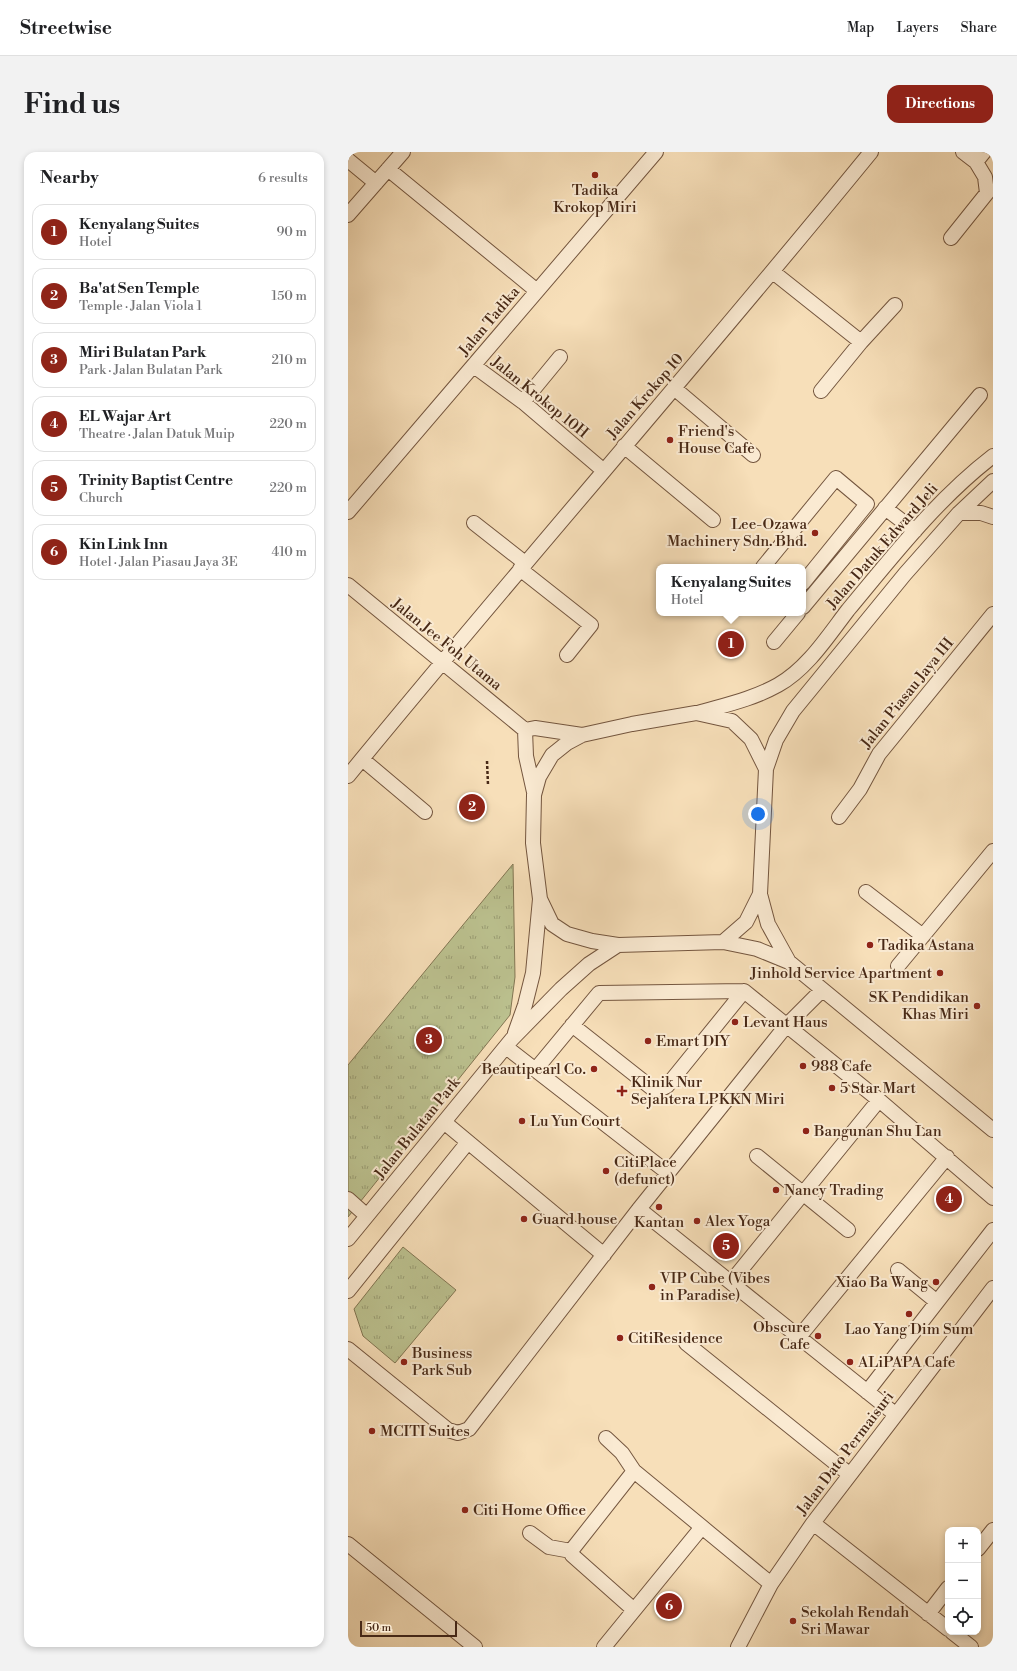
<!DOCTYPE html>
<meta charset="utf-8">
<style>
:root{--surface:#fff;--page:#f2f2f2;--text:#202124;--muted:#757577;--line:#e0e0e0;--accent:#8f2418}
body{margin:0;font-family:"Libre Bodoni",serif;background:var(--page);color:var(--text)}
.controls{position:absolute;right:12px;bottom:12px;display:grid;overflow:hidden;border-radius:8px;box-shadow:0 2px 6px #0003}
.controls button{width:36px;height:36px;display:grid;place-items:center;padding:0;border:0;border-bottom:1px solid var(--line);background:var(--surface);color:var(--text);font:20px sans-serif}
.scale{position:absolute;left:12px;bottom:10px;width:97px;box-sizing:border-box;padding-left:4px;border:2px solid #482916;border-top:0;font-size:11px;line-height:14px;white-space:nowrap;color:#482916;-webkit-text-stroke:3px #faead2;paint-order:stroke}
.you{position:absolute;left:410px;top:662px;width:14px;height:14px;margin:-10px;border:3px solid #fff;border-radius:50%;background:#1a73e8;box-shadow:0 0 0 6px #1a73e833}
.badge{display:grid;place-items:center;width:26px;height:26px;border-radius:50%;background:var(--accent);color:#fff;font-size:13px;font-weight:700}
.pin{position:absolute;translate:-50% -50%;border:2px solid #fff;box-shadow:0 1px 4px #0006}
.popup{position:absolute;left:308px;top:412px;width:150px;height:52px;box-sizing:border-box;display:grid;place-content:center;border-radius:8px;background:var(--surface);filter:drop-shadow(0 1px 3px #0005);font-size:13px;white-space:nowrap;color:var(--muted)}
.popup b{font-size:15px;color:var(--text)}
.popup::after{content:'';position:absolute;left:50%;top:100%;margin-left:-8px;border:8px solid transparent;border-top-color:var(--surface)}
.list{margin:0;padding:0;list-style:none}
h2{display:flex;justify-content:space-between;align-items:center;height:52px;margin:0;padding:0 16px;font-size:17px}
h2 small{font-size:13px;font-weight:400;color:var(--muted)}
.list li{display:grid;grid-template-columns:26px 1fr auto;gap:12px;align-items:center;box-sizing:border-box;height:56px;margin:0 8px 8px;padding:0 8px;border:1px solid var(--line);border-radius:12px}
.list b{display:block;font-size:15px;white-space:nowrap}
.list p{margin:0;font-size:13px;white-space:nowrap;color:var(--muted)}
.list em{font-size:13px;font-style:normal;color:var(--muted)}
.icon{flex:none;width:22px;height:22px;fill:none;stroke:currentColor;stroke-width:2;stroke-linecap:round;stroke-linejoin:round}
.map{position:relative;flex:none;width:645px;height:1495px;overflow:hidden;border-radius:12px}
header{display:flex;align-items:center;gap:24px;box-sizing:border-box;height:56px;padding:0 20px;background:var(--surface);border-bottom:1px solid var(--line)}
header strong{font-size:19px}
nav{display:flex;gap:22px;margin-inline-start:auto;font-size:14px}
.intro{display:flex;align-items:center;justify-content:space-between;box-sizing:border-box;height:96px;padding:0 24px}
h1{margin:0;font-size:28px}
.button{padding:10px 18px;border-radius:12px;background:var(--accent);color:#fff;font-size:14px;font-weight:700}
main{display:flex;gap:24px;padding:0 24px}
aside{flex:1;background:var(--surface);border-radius:12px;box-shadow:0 2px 6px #0003}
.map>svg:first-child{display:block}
.grass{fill:url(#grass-tufts);stroke:#827653}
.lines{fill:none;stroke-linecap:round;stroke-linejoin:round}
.minor-casing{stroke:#74563f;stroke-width:16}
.path{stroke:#482916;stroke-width:2.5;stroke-dasharray:3 2;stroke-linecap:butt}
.minor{stroke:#faead2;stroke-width:14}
.poi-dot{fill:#8f2418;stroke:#faead2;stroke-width:1.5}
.labels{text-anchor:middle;stroke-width:4;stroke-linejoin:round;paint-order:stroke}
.poi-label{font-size:15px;fill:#482916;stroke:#faead2;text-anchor:start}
.street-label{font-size:15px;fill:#482916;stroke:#faead2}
</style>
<header>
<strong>Streetwise</strong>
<nav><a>Map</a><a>Layers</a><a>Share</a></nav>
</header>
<div class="intro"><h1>Find us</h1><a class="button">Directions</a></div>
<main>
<aside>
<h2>Nearby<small>6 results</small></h2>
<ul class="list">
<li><span class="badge">1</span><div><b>Kenyalang Suites</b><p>Hotel</p></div><em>90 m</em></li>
<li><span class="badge">2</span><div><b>Ba'at Sen Temple</b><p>Temple · Jalan Viola 1</p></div><em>150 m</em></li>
<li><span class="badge">3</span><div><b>Miri Bulatan Park</b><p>Park · Jalan Bulatan Park</p></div><em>210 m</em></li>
<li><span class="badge">4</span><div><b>EL Wajar Art</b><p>Theatre · Jalan Datuk Muip</p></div><em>220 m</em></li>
<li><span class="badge">5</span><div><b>Trinity Baptist Centre</b><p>Church</p></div><em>220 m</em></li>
<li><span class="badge">6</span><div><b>Kin Link Inn</b><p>Hotel · Jalan Piasau Jaya 3E</p></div><em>410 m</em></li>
</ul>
</aside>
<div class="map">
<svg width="645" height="1495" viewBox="0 0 645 1495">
<defs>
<pattern id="grass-tufts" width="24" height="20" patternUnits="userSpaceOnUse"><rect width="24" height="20" fill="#bcc290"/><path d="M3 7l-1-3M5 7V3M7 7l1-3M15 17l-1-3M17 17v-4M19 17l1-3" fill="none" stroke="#9b9e75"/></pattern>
</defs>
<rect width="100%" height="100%" fill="#f7dfb9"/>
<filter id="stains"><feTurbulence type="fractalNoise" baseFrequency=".005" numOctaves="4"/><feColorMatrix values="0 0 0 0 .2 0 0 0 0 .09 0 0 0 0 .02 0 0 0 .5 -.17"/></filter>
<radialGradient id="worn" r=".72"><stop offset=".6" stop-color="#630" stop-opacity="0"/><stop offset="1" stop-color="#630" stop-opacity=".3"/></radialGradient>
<path class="grass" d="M165,712L167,825L162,863L0,1065V913Z
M55,1095L108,1138L47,1211L15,1184L6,1157Z"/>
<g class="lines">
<defs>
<path id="minor" d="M615,0L628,10L636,0
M0,8L28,31
M40,17L189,139
M0,63L55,0
M603,86L639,41L637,25L628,10
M425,120L513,190
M126,214L175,250L256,319
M326,236L405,303
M473,239L513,190L547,153
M175,250L212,205
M276,294L365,368
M537,356L567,379
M0,360L308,0
M611,361H633L645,365
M126,371L177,411
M415,415L488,326L519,352L455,431
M172,417L243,473L219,503
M0,433L177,578
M455,455L632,243
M426,490L450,461
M348,561L384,569L403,587L418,617L412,742L398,770L375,790L270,793L244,789L219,782L204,772L192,747L185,691L186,643L191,625L204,603L219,591L234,583L284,572Z
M350,561C377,553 405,547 430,533C459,517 480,484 500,458C545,404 589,347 645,304
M177,578L178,604L186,640
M177,578L187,576L234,583
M14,607L77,660
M418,617L428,588L445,559L557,422L611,361L645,329
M0,624C172,414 351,211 523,0
M491,665L512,637L531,602L645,462
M518,740L575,784
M412,742L420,772L441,810
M375,790L409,797L441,810L645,978
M550,814L645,699
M224,873L305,937H313L319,934L396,839
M167,881L177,853L185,821L192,747
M158,895L320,1021
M188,917L251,841L396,839L531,948L645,1046
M96,970L256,1103
M409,1004L500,1078
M0,1047L19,1064
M291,1057L547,1262
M0,1087L164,887L213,837L241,812L270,793
M550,1118L589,1150
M383,1130L531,948
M0,1139L120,990
M451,1185L599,1005
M338,1191L501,1322
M0,1197L100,1278L110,1281L121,1277L291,1057L438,874L473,839
M519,1240L645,1078
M258,1286L274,1301L286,1319
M465,1371L600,1477
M182,1381L201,1395L223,1399
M0,1392L127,1495
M630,1397L645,1378
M286,1458L224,1403L223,1399L286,1319L354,1375
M580,1462L600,1436
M604,1480L623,1495
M256,1495L354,1375L423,1432
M390,1495L423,1432L465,1371L645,1136"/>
</defs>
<use href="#minor" class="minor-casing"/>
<path class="path" d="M139,609L140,633"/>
<use href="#minor" class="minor"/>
</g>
<g class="poi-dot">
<circle cx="247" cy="23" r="4"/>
<circle cx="322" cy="288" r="4"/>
<circle cx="467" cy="381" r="4"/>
<circle cx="522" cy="793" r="4"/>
<circle cx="592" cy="821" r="4"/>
<circle cx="629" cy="854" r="4"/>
<circle cx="387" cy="870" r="4"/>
<circle cx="300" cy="889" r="4"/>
<circle cx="455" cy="914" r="4"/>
<circle cx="246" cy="917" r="4"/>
<circle cx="484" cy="936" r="4"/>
<path d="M272 933h4v4h4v4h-4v4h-4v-4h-4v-4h4z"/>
<circle cx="174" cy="969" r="4"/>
<circle cx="458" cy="979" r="4"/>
<circle cx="258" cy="1019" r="4"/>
<circle cx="428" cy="1038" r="4"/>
<circle cx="311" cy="1055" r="4"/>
<circle cx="176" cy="1067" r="4"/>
<circle cx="349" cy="1069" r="4"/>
<circle cx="588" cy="1130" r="4"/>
<circle cx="304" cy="1135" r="4"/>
<circle cx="561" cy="1162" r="4"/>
<circle cx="470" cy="1184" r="4"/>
<circle cx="272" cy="1186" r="4"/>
<circle cx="56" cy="1210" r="4"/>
<circle cx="502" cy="1210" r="4"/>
<circle cx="24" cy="1279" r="4"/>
<circle cx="117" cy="1358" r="4"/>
<circle cx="445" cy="1469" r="4"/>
</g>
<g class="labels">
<g class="poi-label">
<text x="247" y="43" text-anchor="middle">Tadika<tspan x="247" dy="17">Krokop Miri</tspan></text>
<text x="330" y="284">Friend's<tspan x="330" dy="17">House Cafe</tspan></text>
<text x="459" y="377" text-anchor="end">Lee-Ozawa<tspan x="459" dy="17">Machinery Sdn. Bhd.</tspan></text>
<text x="530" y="798">Tadika Astana</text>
<text x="584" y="826" text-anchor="end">Jinhold Service Apartment</text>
<text x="621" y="850" text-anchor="end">SK Pendidikan<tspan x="621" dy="17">Khas Miri</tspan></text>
<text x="395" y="875">Levant Haus</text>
<text x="308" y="894">Emart DIY</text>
<text x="463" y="919">988 Cafe</text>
<text x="238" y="922" text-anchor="end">Beautipearl Co.</text>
<text x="283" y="935">Klinik Nur<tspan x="283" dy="17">Sejahtera LPKKN Miri</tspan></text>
<text x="492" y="941">5 Star Mart</text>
<text x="182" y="974">Lu Yun Court</text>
<text x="466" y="984">Bangunan Shu Lan</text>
<text x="266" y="1015">CitiPlace<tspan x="266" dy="17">(defunct)</tspan></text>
<text x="436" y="1043">Nancy Trading</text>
<text x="184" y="1072">Guard house</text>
<text x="357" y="1074">Alex Yoga</text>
<text x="311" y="1075" text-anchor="middle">Kantan</text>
<text x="312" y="1131">VIP Cube (Vibes<tspan x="312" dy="17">in Paradise)</tspan></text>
<text x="580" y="1135" text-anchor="end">Xiao Ba Wang</text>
<text x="462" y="1180" text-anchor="end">Obscure<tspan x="462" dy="17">Cafe</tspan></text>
<text x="561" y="1182" text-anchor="middle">Lao Yang Dim Sum</text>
<text x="280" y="1191">CitiResidence</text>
<text x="64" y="1206">Business<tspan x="64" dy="17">Park Sub</tspan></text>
<text x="510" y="1215">ALiPAPA Cafe</text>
<text x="32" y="1284">MCITI Suites</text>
<text x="125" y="1363">Citi Home Office</text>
<text x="453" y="1465">Sekolah Rendah<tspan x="453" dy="17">Sri Mawar</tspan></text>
</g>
<g class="street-label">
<text transform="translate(141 169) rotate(-50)" y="5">Jalan Tadika</text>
<text transform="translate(297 244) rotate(-49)" y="5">Jalan Krokop 10</text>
<text transform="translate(192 245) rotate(39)" y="5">Jalan Krokop 10H</text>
<text transform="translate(534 394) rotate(-49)" y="5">Jalan Datuk Edward Jeli</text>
<text transform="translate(99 492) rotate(39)" y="5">Jalan Jee Foh Utama</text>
<text transform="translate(559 541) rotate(-51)" y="5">Jalan Piasau Jaya 1H</text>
<text transform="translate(69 976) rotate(-51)" y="5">Jalan Bulatan Park</text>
<text transform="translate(497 1301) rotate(-53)" y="5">Jalan Dato Permaisuri</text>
</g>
</g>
<rect width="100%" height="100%" filter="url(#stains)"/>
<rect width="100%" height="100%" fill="url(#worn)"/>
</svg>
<div class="controls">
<button>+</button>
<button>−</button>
<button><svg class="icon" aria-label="locate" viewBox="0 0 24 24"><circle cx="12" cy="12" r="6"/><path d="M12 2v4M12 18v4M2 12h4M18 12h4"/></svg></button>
</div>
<div class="scale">50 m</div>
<div class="you"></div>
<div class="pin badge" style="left:383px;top:492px">1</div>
<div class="popup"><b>Kenyalang Suites</b>Hotel</div>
<div class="pin badge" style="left:124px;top:655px">2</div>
<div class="pin badge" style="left:81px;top:888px">3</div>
<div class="pin badge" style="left:601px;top:1047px">4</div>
<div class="pin badge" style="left:378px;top:1094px">5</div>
<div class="pin badge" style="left:321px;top:1454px">6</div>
</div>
</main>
